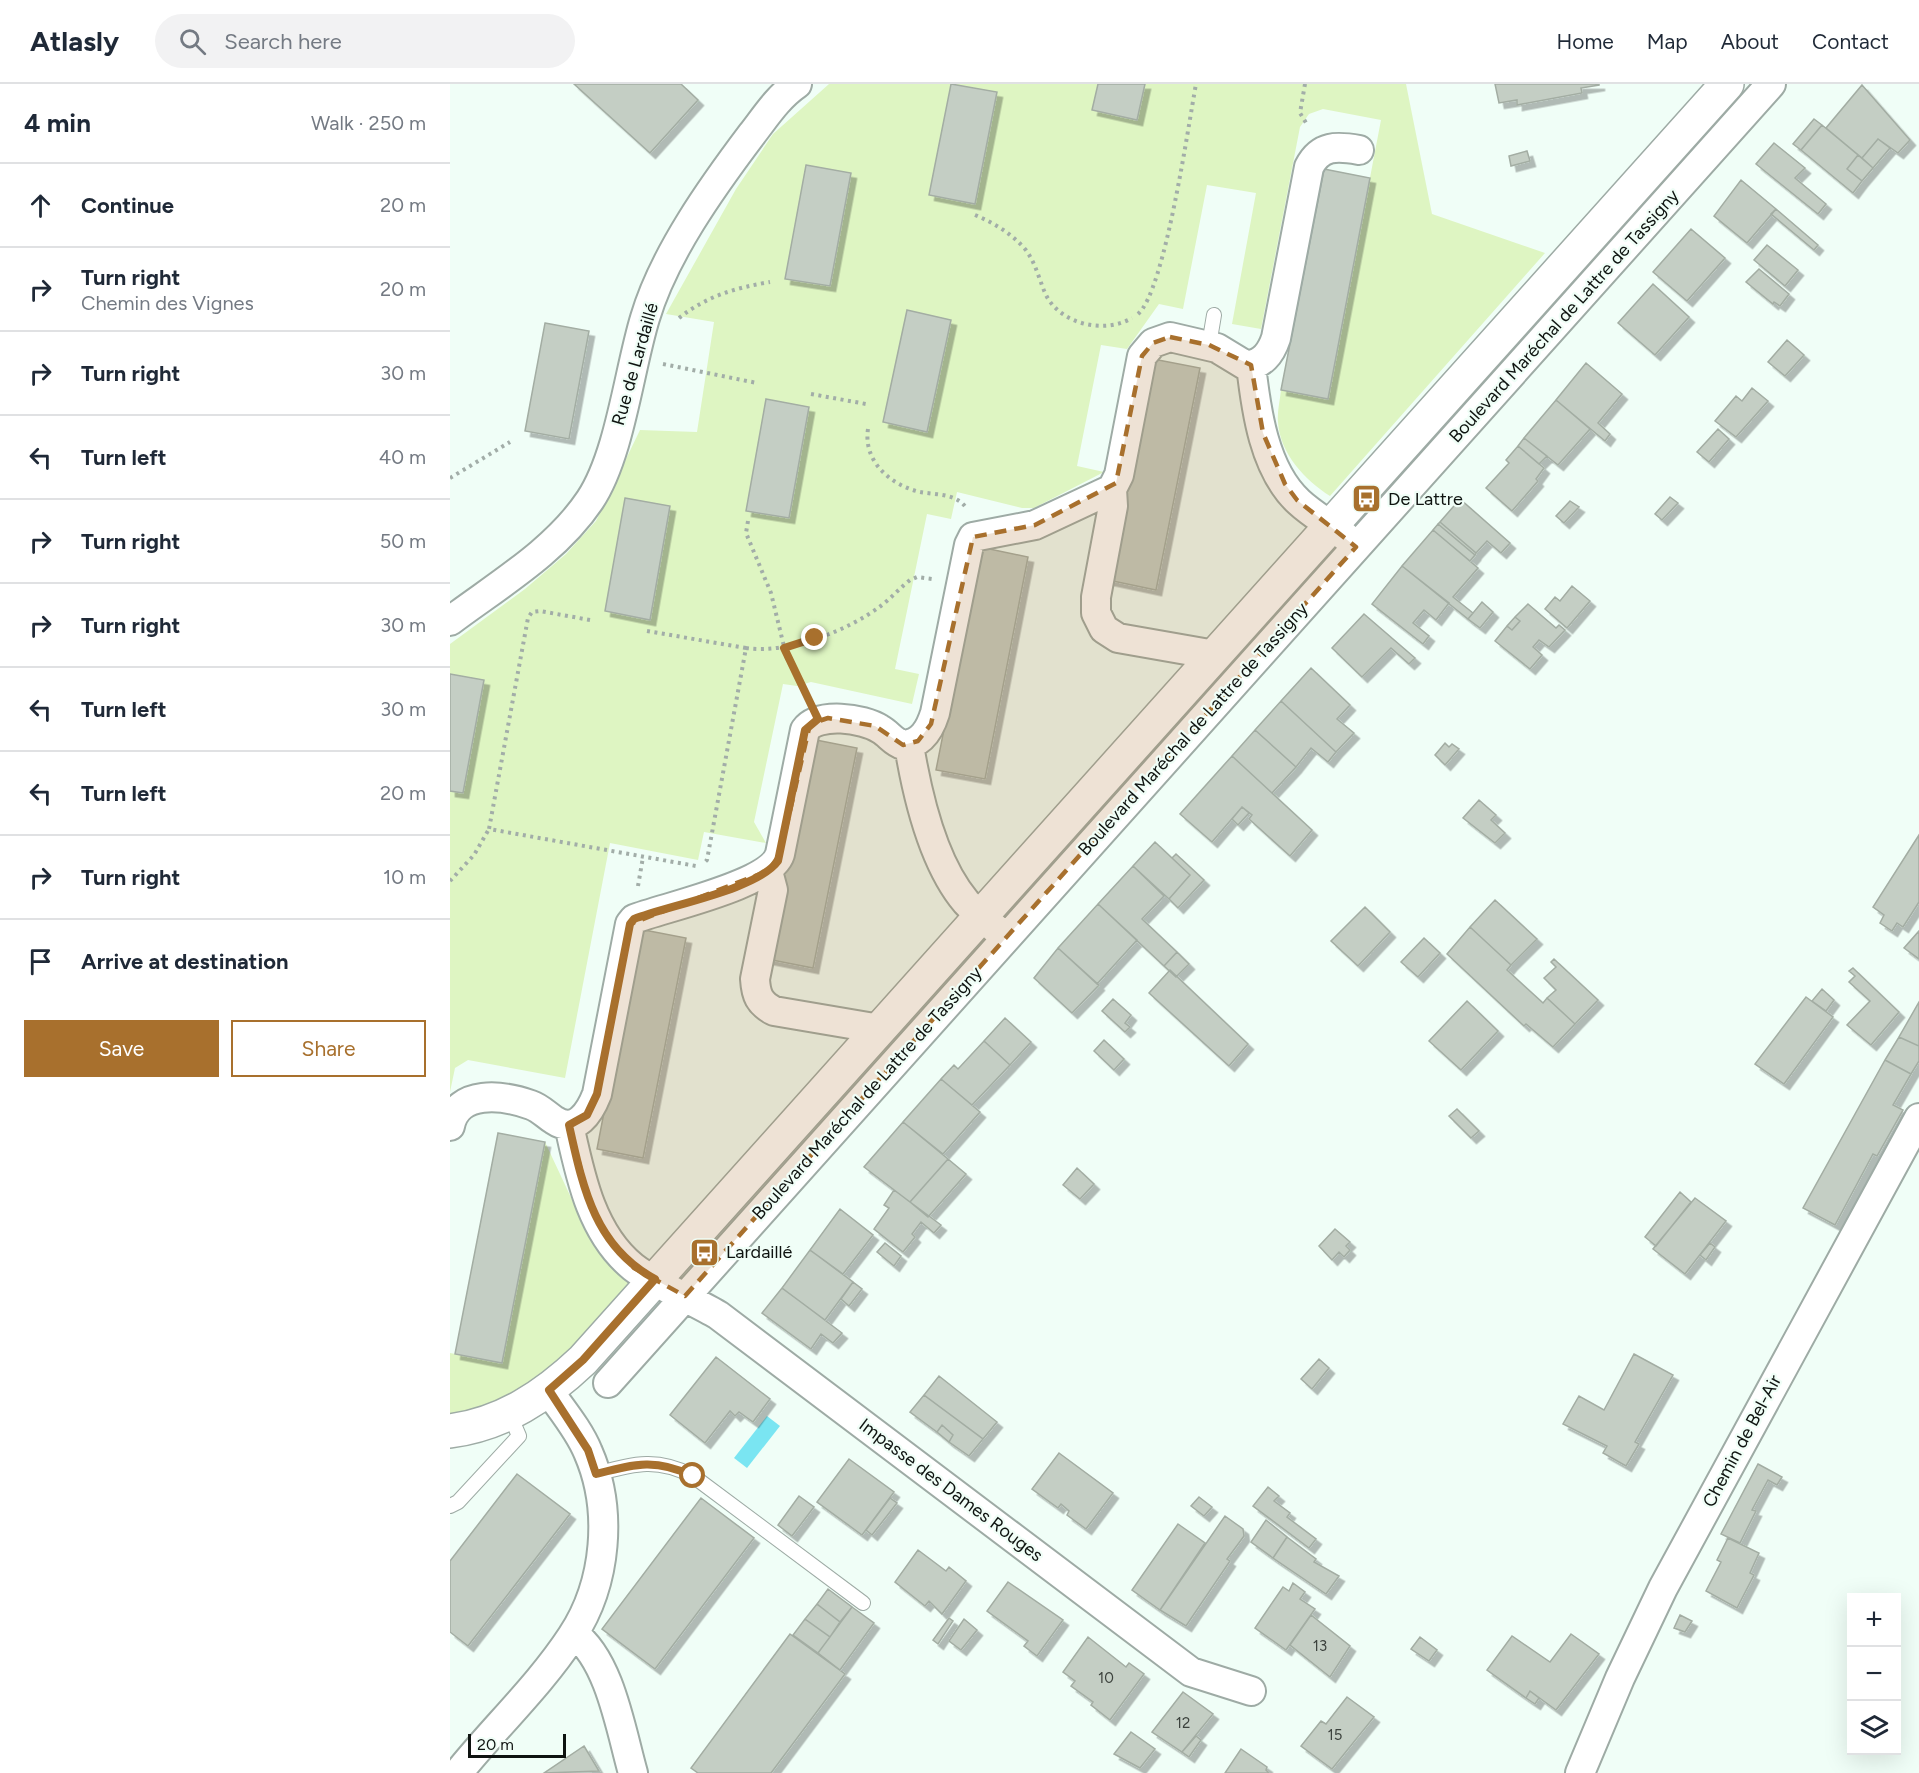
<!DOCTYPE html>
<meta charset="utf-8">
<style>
:root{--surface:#fff;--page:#f2f2f3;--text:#1f2937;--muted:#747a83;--line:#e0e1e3;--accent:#a8702d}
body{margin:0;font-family:Figtree,sans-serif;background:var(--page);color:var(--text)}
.controls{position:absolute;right:18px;bottom:18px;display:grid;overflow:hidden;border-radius:0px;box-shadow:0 6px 24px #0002}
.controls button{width:54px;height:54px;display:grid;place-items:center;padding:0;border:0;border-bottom:2px solid var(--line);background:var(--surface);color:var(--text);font:30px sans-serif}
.scale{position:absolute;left:18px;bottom:15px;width:98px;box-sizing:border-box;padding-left:6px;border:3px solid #0e1310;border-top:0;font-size:16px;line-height:21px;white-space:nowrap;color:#0e1310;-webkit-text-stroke:4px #f0fef7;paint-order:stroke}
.stop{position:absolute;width:18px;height:18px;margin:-14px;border:4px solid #a8702d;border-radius:50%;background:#fff}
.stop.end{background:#a8702d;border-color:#fff;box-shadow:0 2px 6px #0008}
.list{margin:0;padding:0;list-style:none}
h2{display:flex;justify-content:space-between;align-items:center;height:78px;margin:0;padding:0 24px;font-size:26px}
h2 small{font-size:20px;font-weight:400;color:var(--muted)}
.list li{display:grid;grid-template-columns:39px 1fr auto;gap:18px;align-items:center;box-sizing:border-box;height:84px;padding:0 24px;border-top:2px solid var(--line)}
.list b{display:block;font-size:22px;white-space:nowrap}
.list p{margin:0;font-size:20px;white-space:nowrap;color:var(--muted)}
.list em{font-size:20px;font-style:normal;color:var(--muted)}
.actions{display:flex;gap:12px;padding:18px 24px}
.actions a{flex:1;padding:14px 0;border:2px solid var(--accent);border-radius:0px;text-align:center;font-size:21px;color:var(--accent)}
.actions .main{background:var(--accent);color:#fff}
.icon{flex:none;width:33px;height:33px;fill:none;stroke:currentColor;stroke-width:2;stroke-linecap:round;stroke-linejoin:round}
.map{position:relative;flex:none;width:1469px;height:1689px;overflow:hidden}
header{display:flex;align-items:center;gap:36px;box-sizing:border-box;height:84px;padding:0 30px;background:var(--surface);border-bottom:2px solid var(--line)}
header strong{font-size:28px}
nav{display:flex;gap:33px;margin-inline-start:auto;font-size:21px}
.search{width:420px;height:54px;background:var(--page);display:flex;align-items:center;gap:15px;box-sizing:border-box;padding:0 21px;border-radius:33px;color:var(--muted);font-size:22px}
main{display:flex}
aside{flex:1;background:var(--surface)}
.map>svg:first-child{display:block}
.green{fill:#def5c2}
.water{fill:#7ae5f2}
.building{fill:#c4cec4;stroke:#a3ada3;stroke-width:1.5;filter:url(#shadow)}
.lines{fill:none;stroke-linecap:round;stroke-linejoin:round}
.service-casing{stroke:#9eaba5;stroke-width:16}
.minor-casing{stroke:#9eaba5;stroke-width:32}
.tertiary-casing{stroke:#9eaba5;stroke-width:36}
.path{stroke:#a2ada8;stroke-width:4;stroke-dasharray:3 4.5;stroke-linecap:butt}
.service{stroke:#fff;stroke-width:14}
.minor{stroke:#fff;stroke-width:28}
.tertiary{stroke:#fff;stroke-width:33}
.route{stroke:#a8702d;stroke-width:8}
.marked{fill:#a8702d;fill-opacity:0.2;stroke:#a8702d;stroke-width:4.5;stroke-dasharray:12 8;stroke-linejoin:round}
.labels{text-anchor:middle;stroke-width:4.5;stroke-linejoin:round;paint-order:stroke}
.number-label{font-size:15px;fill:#3c423d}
.street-label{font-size:18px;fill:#0e1310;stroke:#f0fef7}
.poi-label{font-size:18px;fill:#0e1310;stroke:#f0fef7;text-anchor:start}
</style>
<header>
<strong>Atlasly</strong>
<div class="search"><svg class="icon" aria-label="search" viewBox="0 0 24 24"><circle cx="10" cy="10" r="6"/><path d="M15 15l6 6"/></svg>Search here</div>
<nav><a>Home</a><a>Map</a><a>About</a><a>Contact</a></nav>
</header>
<main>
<aside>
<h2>4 min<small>Walk · 250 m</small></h2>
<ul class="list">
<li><svg class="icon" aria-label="ahead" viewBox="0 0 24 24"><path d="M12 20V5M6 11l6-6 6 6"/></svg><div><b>Continue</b></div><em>20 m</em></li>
<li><svg class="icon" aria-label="right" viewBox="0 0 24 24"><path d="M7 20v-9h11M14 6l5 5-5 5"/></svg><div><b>Turn right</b><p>Chemin des Vignes</p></div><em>20 m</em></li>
<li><svg class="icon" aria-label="right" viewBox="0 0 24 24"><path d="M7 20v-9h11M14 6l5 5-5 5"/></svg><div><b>Turn right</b></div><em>30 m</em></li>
<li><svg class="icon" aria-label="left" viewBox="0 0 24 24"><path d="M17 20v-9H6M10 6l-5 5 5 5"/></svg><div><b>Turn left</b></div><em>40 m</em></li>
<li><svg class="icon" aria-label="right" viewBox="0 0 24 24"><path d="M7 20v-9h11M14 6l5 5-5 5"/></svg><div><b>Turn right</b></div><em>50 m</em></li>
<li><svg class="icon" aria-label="right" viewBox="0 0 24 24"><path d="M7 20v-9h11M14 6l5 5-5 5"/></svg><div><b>Turn right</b></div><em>30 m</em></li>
<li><svg class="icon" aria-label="left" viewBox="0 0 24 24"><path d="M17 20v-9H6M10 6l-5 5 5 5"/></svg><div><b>Turn left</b></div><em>30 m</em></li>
<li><svg class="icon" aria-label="left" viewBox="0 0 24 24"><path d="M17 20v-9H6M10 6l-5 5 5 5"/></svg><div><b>Turn left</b></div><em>20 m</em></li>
<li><svg class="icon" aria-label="right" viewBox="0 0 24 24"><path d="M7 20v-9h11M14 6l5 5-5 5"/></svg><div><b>Turn right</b></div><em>10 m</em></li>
<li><svg class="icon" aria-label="arrive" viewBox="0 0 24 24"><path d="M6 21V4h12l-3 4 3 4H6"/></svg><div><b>Arrive at destination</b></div></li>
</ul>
<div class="actions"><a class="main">Save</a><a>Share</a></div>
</aside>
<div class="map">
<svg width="1469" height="1689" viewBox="0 0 1469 1689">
<defs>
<filter id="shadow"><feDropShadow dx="5.5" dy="5.5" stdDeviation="0" flood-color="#0004"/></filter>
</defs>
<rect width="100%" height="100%" fill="#f0fef7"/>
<path class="green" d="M379,0H956L982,130L1095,169L880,412C855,396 830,370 828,338C827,328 830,316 831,306L878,314L931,36L873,25L859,30L850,43L811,245L782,240L806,109L757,101L733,225L709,220L677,265L651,261L627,382L654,388L584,424H572L507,408L501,435L477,430L445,585L469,590L462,620L361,598L347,602L333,600L304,738L316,759L254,748L248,776L160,759L115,994L18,976L5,984L0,1008V560L75,505L116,470L146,437L190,346L247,348L264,238L216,230L286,105L323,50Z
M95,1058L139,1152L158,1178L184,1201L127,1265L52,1320L0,1333V1269L52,1279Z"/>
<path class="water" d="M317,1332L330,1342L297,1384L284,1374Z"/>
<path class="building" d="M124,0H231L248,16L200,69Z
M501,0L547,8L525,120L479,111Z
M648,0H695L687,36L642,26Z
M1045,0H1149V1L1131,4L1132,9L1067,21V16L1049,19Z
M1412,1L1460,56L1448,69L1428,55L1412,74L1376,44Z
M1364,35L1372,41L1351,66L1343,60Z
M1372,41L1408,71L1397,85L1412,97L1403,109L1351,66Z
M1428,55L1440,64L1423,84L1412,74Z
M1324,59L1355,84L1345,94L1376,120L1368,130L1306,80Z
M1077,67L1080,77L1061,82L1059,72Z
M1408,71L1423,84L1412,97L1397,85Z
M356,81L401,89L380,202L335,195Z
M874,85L920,94L878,315L831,306Z
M1291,96L1326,125L1297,159L1264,132Z
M1326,125L1368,161L1364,166L1321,130Z
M1241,145L1275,174L1237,217L1203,188Z
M1317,161L1348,186L1335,202L1304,176Z
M1309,185L1339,210L1330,222L1324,218L1323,220L1296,198Z
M1203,200L1239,233L1205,271L1168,239Z
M457,226L501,236L477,348L433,338Z
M95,239L139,247L119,355L75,347Z
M1337,256L1354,271L1335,292L1318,278Z
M703,275L750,284L706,506L658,496Z
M1136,279L1172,310L1148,339L1160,350L1155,357L1106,316Z
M1302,304L1318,317L1286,353L1265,337L1286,312L1292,317Z
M316,315L359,323L339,434L296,427Z
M1106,316L1140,345L1108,381L1074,354Z
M1268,345L1279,355L1259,378L1247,368Z
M1074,354L1097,372L1089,380L1068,362Z
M1068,362L1094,384L1086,395L1088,397L1062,427L1036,404L1059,379L1056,376Z
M1220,413L1228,419L1212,436L1205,430Z
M175,414L220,422L200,536L155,527Z
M1010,415L1060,459L1051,469L1037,457L1026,469L990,438Z
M1120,417L1129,423L1114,439L1106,432Z
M990,438L1026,469L1025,471L988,440Z
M988,440L1025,471L1020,477L983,446Z
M983,446L1028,484L1003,513L1023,529L1018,535L952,482Z
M530,463L578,473L535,695L486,686Z
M952,482L999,519L986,536L974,526L963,539L979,552L973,560L922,520Z
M1122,502L1140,517L1117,544L1095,525L1105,513L1110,517Z
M1032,518L1043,528L1030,544L1018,535Z
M1078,520L1106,544L1109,541L1115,546L1099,563L1089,556L1083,563L1092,571L1080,585L1045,557L1057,542L1062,546L1070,537L1065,533Z
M914,530L965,574L959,580L941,564L912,593L882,564Z
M1065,533L1070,537L1062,546L1057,542Z
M861,584L900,621L887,635L904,649L886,668L831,617Z
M0,590L34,596L13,709L0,707Z
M831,617L886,668L878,678L861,664L846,683L805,646Z
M805,646L846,683L822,709L782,672Z
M361,655L407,664L363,884L317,875Z
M995,659L999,663L1002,660L1009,665L995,681L985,671Z
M782,672L862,746L840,772L799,735L802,731L792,723L762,758L730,730Z
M1029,716L1046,731L1041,736L1055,749L1045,759L1013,734Z
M792,723L799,729L788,741L782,735Z
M1469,751V818L1453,843L1447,839L1442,847L1430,839L1434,831L1423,823Z
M705,758L740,791L719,815L683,782Z
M726,770L754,796L728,824L719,815L740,791L722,774Z
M683,782L714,812L692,835L727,868L714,882L648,820Z
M1045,816L1087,855L1061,881L1020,843Z
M648,820L687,856L647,900L608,864Z
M915,823L940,848L908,882L881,857Z
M1020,843L1061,881L1057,886L1093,919L1097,914L1125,940L1103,963L1076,940L1074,942L997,870Z
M189,845L236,854L193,1074L147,1065Z
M1469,847V875L1454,864Z
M974,854L990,869L968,893L951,878Z
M608,864L649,901L622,929L584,894Z
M727,868L739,880L726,893L714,882Z
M1104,875L1148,916L1125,940L1097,914L1106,906L1094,894L1106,883L1101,878Z
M1403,884L1449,928L1421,961L1397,941L1420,917L1399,898L1405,892L1399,887Z
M720,886L798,960L779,982L699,909Z
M1372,905L1384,916L1376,927L1362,917Z
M1356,913L1383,933L1334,1000L1305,980Z
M663,915L681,931L675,939L680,943L675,948L652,927Z
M1017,917L1048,947L1011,986L979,957Z
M1469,918V962L1449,953Z
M555,934L581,958L560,981L534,957Z
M1449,953L1469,962V977L1461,990L1435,976Z
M654,956L674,975L664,986L644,967Z
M534,957L560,981L522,1021L491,995L504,981L508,985Z
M1435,976L1461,990L1443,1021L1453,1026L1427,1072L1423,1070L1385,1141L1353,1124Z
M491,995L530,1028L493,1070L453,1038Z
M1007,1025L1029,1047L1021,1054L999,1032Z
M453,1038L498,1075L460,1118L414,1083Z
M48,1049L95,1058L52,1279L5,1270Z
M498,1075L516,1090L478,1133L460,1118Z
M627,1084L644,1100L630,1115L613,1101Z
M444,1106L491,1141L484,1149L471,1138L462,1150L465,1153L453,1168L424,1145L439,1124L434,1121Z
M1230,1108L1241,1118L1206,1162L1195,1153Z
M1245,1114L1276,1137L1235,1190L1203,1165Z
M390,1125L423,1151L393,1190L360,1166Z
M885,1145L900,1158L896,1162L900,1166L894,1173L889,1168L882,1176L869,1162Z
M435,1159L451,1172L444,1182L427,1168Z
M1260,1159L1265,1163L1256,1176L1250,1171Z
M360,1166L403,1198L375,1236L332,1204Z
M403,1198L412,1205L399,1222L391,1215Z
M332,1204L392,1249L383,1259L371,1250L361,1265L312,1229Z
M1184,1270L1223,1291L1185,1358L1189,1360L1176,1382L1153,1369L1157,1362L1113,1340L1129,1312L1154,1326Z
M266,1273L320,1315L303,1338L289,1328L285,1332L280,1327L255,1359L220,1331Z
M869,1275L879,1284L862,1305L851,1295Z
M489,1292L547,1338L533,1355L474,1311Z
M474,1311L533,1355L519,1372L499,1358L503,1351L492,1341L487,1348L460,1328Z
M492,1341L503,1351L499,1358L487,1348Z
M609,1369L663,1409L636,1445L617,1431L619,1427L611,1420L608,1424L582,1405Z
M399,1375L444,1408L412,1451L367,1418Z
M1308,1380L1332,1393L1327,1401L1318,1396L1302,1426L1306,1427L1290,1459L1271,1450Z
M67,1390L120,1430L18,1562L0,1548V1477Z
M818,1403L829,1412L824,1417L840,1429L837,1433L866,1455L859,1464L803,1422Z
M349,1412L364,1423L342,1452L328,1441Z
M749,1413L762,1423L754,1432L741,1422Z
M251,1414L304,1454L205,1585L152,1545Z
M440,1414L447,1419L422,1451L416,1446Z
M775,1432L793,1445L794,1452L777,1475L780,1477L736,1542L710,1526Z
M816,1436L837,1453L823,1474L801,1458Z
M728,1440L755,1459L710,1526L682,1506Z
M837,1453L866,1475L864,1478L889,1492L876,1510L823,1474Z
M1278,1454L1309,1469L1300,1489L1304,1491L1287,1524L1256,1507L1271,1478L1267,1476Z
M468,1466L496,1487L499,1483L516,1497L492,1530L479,1517L475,1522L445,1498Z
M558,1498L613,1536L587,1572L574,1562L578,1557L537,1527Z
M843,1499L855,1508L850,1515L865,1525L836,1566L805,1544L833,1503L839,1507Z
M378,1505L402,1523L390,1538L367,1520Z
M367,1520L390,1538L380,1553L355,1535Z
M402,1523L424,1539L390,1586L368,1569Z
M861,1531L900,1562L880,1593L840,1561Z
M1230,1531L1242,1537L1235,1548L1224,1544Z
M499,1534L503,1537L488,1560L483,1556Z
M355,1535L380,1553L368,1569L343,1551Z
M514,1535L527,1546L511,1566L499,1557Z
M340,1550L395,1590L321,1689H248L241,1684Z
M1121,1550L1149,1570L1106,1626L1080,1607L1076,1614L1037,1586L1062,1552L1100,1578Z
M638,1553L676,1583L679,1579L694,1590L660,1636L641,1621L643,1618L621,1602L625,1597L613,1588Z
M970,1553L987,1566L979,1577L961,1565Z
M1080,1607L1089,1614L1085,1620L1076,1614Z
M733,1608L763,1630L732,1668L702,1648Z
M897,1613L924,1633L882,1685L851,1662L871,1637L876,1640Z
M681,1648L705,1665L690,1684L664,1670Z
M746,1652L751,1656L739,1673L732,1668Z
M134,1662L149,1687L94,1689Z
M791,1665L817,1683L816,1686L819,1689H775Z"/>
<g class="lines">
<defs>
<path id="service" d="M759,261L764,231
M146,1390C184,1380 206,1373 243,1392L413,1519
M0,1422L8,1418L69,1352L60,1331"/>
<path id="minor" d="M801,281C806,326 814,386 849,418C864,432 882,441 897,454
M662,405L663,422L646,513V529L654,545L668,554L765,571
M0,537C48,501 106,467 140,416C170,371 179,286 195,234C214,170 262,103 302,50C316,32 328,13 347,0
M459,661C467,710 483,779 516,818C525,828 537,837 547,846
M318,787L323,806L305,895C306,911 309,919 324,927L430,945
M119,1041C130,1091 141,1149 183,1183C203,1199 244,1217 268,1231L741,1588L801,1607
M0,1042C7,1005 53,1011 81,1021C90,1024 96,1031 104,1036C126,1051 140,1028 147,1010L180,840L184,835C215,823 321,801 330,770L355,646C368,628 413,634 430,645C439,650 443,658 453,661C472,660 480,645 485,629L519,461L523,453L585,441L662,405L669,391L692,272L703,259L720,253L767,264L795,281C812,282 821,269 826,254L859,83C870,61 887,62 909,66
M158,1299L1321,0
M124,1550C160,1576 171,1647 183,1689
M8,1689C45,1643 90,1601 122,1552C157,1499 163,1425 138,1368C129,1346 112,1326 98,1306
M1130,1689L1170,1594L1213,1504L1469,1034"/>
<path id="tertiary" d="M0,1347C53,1340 95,1312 133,1276L1277,0"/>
</defs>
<use href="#service" class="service-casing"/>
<use href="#minor" class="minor-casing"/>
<use href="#tertiary" class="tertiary-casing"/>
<path class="path" d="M855,0L850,29L858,42
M525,131C544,139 561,149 575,165C586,179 589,196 596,211C611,241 655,250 682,234
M688,230C715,206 738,43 746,0
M229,234C257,212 285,204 320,198
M213,280L307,299
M361,310L416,320
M418,345C413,377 440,401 470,408C486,411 507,409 517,425
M0,394L60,358
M298,437L296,449L321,509L337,575L357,610
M140,536L90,527L82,528L78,534L39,745L246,782
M197,547L296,564L257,776L253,780
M296,564C338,570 398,547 432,521C442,513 450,504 460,496L467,493L482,495
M0,797L24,771L39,745
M188,802L193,773"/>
<use href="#service" class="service"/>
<use href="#minor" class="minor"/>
<use href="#tertiary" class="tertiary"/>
</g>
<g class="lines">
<path class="route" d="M243,1392C205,1374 185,1380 146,1390L138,1366L99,1306L133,1276L205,1195C145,1163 133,1104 119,1041L137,1031L147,1010L180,840L184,835C219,821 307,806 328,777L355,646L368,635L334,564L365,554"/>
</g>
<path class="marked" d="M720,253L759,261L801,281L813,349L835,400L847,416L906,463L235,1212L184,1184L155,1149L138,1113L119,1041L137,1031L147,1010L180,840L318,787L330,770L360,640L378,634L425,642L453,661L468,657L481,640L523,453L585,441L666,399L692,272L703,259Z"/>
<defs>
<symbol id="bus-square" viewBox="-11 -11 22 22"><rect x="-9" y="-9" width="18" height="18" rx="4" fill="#a8702d" stroke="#f0fef7"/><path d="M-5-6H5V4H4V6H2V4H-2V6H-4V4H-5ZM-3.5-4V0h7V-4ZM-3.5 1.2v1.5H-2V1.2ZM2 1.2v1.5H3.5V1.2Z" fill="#fff"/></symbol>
</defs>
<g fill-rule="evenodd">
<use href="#bus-square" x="900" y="398" width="33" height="33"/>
<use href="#bus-square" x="238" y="1152" width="33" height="33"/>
</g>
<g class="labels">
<g class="number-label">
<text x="870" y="1567">13</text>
<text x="656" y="1599">10</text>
<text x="733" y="1644">12</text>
<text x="885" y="1656">15</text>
</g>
<g class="street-label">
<text transform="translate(1114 232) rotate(-48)" y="6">Boulevard Maréchal de Lattre de Tassigny</text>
<text transform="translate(185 280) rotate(-74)" y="6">Rue de Lardaillé</text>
<text transform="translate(743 645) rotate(-48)" y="6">Boulevard Maréchal de Lattre de Tassigny</text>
<text transform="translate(417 1009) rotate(-48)" y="6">Boulevard Maréchal de Lattre de Tassigny</text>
<text transform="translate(1292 1357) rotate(-62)" y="6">Chemin de Bel-Air</text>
<text transform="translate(501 1406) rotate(37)" y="6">Impasse des Dames Rouges</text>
</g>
<g class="poi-label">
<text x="938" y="421">De Lattre</text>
<text x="276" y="1174">Lardaillé</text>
</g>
</g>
</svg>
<div class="controls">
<button>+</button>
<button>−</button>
<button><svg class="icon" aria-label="layers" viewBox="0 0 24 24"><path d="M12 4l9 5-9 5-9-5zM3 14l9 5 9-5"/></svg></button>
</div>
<div class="scale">20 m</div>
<div class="stop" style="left:243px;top:1392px"></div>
<div class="stop end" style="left:365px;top:554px"></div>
</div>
</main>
